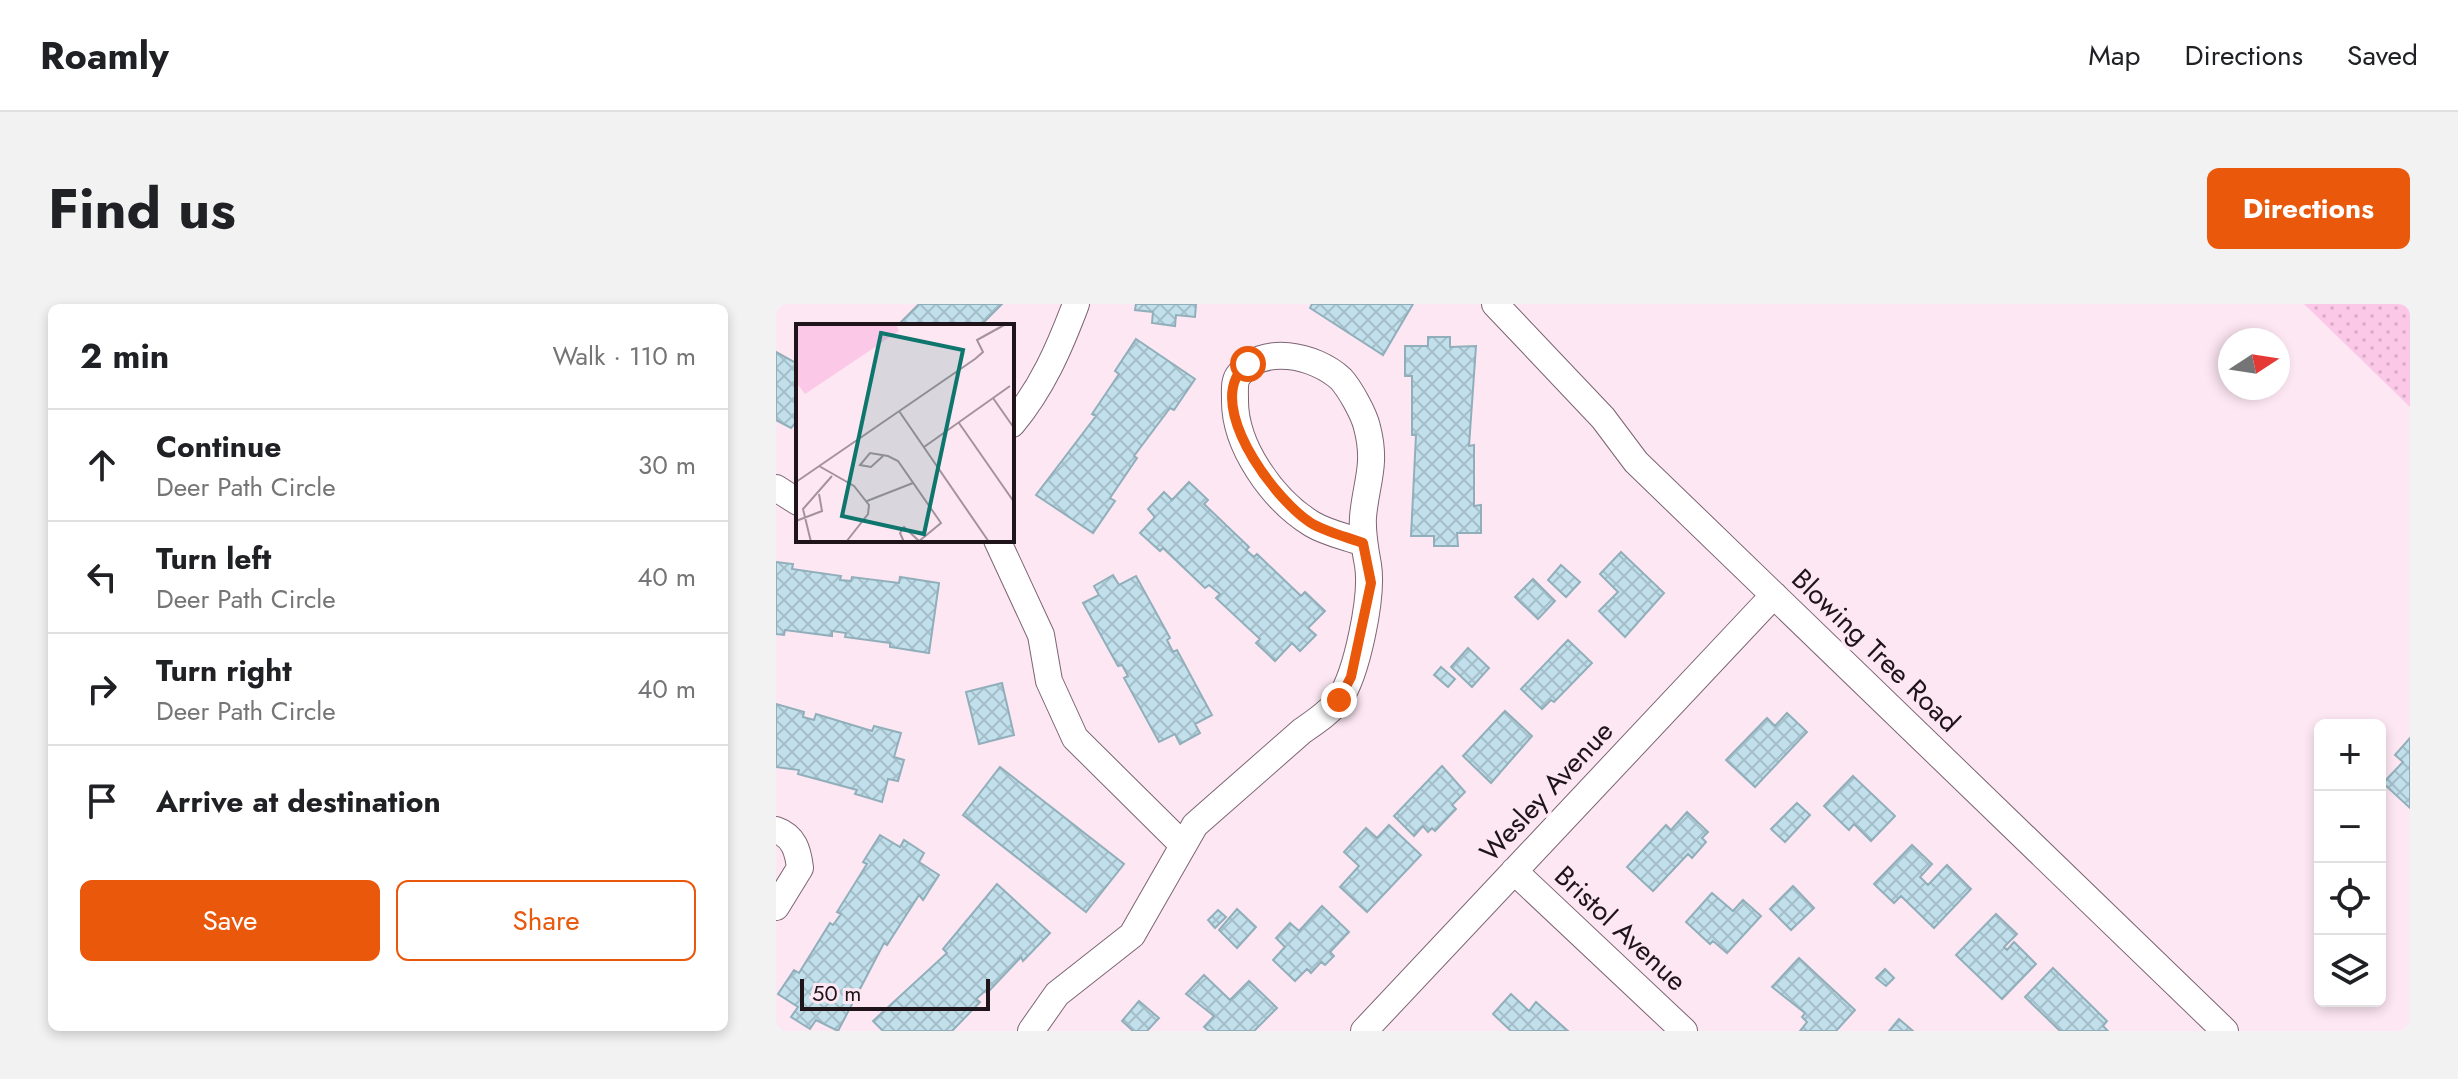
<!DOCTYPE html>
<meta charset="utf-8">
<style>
:root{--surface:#fff;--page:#f2f2f2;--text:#202124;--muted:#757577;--line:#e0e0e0;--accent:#ea580c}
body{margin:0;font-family:Jost,sans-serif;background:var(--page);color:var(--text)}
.controls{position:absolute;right:24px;bottom:24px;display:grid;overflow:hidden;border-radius:12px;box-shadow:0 4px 12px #0003}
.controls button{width:72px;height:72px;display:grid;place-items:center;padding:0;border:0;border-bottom:2px solid var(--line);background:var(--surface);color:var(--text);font:40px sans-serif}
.compass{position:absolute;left:1442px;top:24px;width:72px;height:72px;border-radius:50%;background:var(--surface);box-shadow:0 4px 12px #0003;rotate:78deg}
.scale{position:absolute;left:24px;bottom:20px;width:190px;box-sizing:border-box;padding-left:8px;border:4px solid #1e141a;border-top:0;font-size:22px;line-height:28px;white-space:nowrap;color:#1e141a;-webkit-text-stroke:6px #fde7f3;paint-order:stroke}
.stop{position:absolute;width:24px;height:24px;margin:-18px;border:6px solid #ea580c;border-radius:50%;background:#fff}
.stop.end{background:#ea580c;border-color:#fff;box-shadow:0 2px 8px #0008}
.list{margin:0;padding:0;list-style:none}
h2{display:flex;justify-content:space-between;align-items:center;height:104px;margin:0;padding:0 32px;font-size:34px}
h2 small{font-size:26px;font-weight:400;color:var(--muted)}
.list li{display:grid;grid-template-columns:52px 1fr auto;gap:24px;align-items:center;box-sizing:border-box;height:112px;padding:0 32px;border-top:2px solid var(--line)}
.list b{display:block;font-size:30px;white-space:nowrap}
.list p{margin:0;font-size:26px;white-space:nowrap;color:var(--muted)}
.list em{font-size:26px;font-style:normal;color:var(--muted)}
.actions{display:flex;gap:16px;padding:24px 32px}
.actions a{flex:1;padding:18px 0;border:2px solid var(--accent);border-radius:12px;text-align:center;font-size:28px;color:var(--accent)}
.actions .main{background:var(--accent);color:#fff}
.icon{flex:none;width:44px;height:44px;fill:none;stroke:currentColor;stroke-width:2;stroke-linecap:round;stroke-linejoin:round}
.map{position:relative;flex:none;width:1634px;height:727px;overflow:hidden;border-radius:12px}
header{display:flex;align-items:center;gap:48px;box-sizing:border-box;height:112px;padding:0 40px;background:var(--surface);border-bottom:2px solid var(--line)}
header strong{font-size:38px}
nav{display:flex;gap:44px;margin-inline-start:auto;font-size:28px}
.intro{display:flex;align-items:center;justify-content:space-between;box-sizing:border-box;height:192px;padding:0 48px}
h1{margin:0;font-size:56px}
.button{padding:20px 36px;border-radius:12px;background:var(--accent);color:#fff;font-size:28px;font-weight:700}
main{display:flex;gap:48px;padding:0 48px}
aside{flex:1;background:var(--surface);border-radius:12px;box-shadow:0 4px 12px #0003}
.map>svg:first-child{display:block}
.grass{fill:url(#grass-dots)}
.building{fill:url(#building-cross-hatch);stroke:#91afba;stroke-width:2}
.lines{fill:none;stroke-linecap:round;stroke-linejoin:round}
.street-casing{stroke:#7d6573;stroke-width:28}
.street{stroke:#fff;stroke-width:26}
.route{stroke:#ea580c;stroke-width:10}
.labels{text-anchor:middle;stroke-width:7;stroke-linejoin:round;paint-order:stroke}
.street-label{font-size:28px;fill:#1e141a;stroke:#fde7f3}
.inset-road{fill:none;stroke:#a4939c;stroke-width:2}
.view{fill:#0f766e;fill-opacity:0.15;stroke:#0f766e;stroke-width:4}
.inset-edge{fill:none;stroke:#1e141a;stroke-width:4}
</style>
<header>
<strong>Roamly</strong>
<nav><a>Map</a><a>Directions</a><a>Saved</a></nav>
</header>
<div class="intro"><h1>Find us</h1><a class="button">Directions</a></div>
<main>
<aside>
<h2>2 min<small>Walk · 110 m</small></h2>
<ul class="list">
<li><svg class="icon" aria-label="ahead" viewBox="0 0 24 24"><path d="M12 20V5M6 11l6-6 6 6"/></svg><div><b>Continue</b><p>Deer Path Circle</p></div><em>30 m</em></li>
<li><svg class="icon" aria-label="left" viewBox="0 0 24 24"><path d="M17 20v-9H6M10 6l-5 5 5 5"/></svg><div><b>Turn left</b><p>Deer Path Circle</p></div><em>40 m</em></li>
<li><svg class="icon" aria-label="right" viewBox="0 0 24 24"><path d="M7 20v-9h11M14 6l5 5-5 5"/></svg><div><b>Turn right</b><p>Deer Path Circle</p></div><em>40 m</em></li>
<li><svg class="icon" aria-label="arrive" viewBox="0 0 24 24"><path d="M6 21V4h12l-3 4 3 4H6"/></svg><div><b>Arrive at destination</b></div></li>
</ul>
<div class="actions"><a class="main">Save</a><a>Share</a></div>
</aside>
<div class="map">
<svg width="1634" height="727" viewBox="0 0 1634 727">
<defs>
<pattern id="grass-dots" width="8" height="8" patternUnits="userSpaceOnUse" patternTransform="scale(2)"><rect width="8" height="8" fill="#fcc8e7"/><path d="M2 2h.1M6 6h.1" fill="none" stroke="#d8abc6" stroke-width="1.8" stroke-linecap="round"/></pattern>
<pattern id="building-cross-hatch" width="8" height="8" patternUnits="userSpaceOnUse" patternTransform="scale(2)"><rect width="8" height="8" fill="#c1e0ec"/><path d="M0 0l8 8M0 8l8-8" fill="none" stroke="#a5bfca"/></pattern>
</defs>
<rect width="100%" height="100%" fill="#fde7f3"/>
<path class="grass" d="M1528,0H1634V103Z"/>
<path class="building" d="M143,0H226L204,22H121Z
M360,0H420L419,13L400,11L399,22L376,19L377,8L359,6Z
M536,0H637L607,51L534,4Z
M652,33H674V43L700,42L693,142L698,141V202L705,201V229H681L682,242H658V232H635L640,131H636V72H629V42H652Z
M360,35L419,75L398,106L394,104L358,152L361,154L334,194L339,197L317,229L260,191L320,112L316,110L343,70L339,67Z
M0,48L22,60V116L15,124L0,116Z
M413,178L432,196L428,200L473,243L470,246L478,253L481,250L525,292L529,288L549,307L532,324L540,331L524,347L516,339L499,357L480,339L484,335L440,294L444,290L433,281L429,284L387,244L384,247L364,229L379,213L372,205L388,188L396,196Z
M845,248L888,289L849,333L823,307L842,288L824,270Z
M0,258L17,260L16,265L65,272L64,276L75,277L76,273L123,279L124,273L163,279L153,349L114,343V339L69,333L70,329L56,327V332L9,326L8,331L0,330Z
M785,261L804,278L790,293L772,276Z
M337,271L343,281L360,272L394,334L391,336L397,348L401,346L436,411L419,420L424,429L404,440L399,430L383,438L348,374L352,372L346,361L342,362L307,299L323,291L318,282Z
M757,275L779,297L762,315L739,293Z
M792,336L816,359L778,398L775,396L766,405L745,385Z
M692,344L713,364L696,383L675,363Z
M665,363L679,375L672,383L658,371Z
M226,379L238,431L203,440L190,388Z
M0,400L28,408L27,413L38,416L40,410L96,427L98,422L125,429L118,453L128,456L122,477L112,475L106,498L79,490L81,486L22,470L23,466L0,463Z
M729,407L756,432L715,479L687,452Z
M1011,409L1031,428L979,483L950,456L991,414L999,422Z
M1634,434V504L1607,479L1627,458L1619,451Z
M666,462L689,488L676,501L680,505L659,527L656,524L652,528L647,522L638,532L618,512Z
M224,463L348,560L310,608L187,511Z
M1077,472L1119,512L1095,537L1078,520L1073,526L1048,502Z
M1021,499L1034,511L1009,538L995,525Z
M911,508L932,528L926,534L930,538L916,554L912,550L877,587L851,563L890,521L895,526Z
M613,521L645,551L591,608L564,583L583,562L568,548L590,524L601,534Z
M104,531L124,543L128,536L148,549L143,558L163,571L147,596L143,591L111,641L108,639L62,727L40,716L34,725L15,713L22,703L2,690L18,666L23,669L54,619L57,621L65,610L61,608L91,560L87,558Z
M1136,541L1156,560L1144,573L1152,581L1171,561L1195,585L1158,624L1125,592L1118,599L1098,580Z
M221,580L274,629L247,657L245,653L211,689L209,687L200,695L204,698L176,727H107L97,717L171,649L167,645Z
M1017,582L1038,604L1015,626L994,605Z
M936,589L957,607L967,596L985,612L951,649L937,637L934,640L910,618Z
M546,602L573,628L554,648L558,652L549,661L545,658L535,669L531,665L519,677L497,656L509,643L500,634L514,619L523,627Z
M461,605L480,623L461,644L443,626Z
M442,606L450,613L439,624L432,616Z
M1220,610L1241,630L1228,643L1231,646L1238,638L1260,660L1226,695L1180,651Z
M1023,654L1079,706L1060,727H1024L1031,718L1026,713L1029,709L996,683Z
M1277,664L1331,717L1327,722L1332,727H1284L1249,693Z
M1109,665L1118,674L1110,682L1100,674Z
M428,671L454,696L473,677L501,704L478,727H433L428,723L438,712L410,690Z
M735,690L753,707L760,698L792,727H735L717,710Z
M363,697L383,714L371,727H357L346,717Z
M1123,715L1137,727H1113Z"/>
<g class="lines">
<defs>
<path id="street" d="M719,0L827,114L860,158L1449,727
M236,120C266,84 283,45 300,0
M0,184L22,198
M221,236L265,331L273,377L299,434L407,541
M0,526C18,532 22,547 24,564L0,603
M738,567L908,727
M255,727L281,690L356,631L419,521L526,427C539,418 553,409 563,396C581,370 597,292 592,261C589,245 586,229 587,213C590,178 601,161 591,123C588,110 574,85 565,75C539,51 485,39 462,72C458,78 459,87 459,95C458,142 497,196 536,220C551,229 571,233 587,239
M588,727L998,291"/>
</defs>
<use href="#street" class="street-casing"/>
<use href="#street" class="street"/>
</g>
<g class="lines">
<path class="route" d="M472,60C469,64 462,69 460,74C440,117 501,197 535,219C550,228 571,233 587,239L595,279L575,373L563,396"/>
</g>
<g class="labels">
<g class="street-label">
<text transform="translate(1100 346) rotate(44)" y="10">Blowing Tree Road</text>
<text transform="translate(770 487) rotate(-47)" y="10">Wesley Avenue</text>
<text transform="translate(845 624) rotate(43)" y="10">Bristol Avenue</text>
</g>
</g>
<g transform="translate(20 20)">
<rect width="218" height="218" fill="#fde7f3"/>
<path d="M0,0H100L103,7L9,70L0,58Z" fill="#fcc8e7"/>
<path class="inset-road" d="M197,74L218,104M103,87L193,218M163,99L218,178M128,123L214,62M87,132L75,143L64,141L74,129L92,132L102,137L145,199L122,218M23,142L58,162L73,181L72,190L50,218M0,158L179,35L187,28L181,16L210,0M71,177L117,159M0,197L26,187L23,170M15,218L7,185L36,152M108,218L104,209L108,203L123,217"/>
<path class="view" d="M85,9L167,26L128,210L46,192Z"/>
<rect width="218" height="218" class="inset-edge"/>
</g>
</svg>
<div class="controls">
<button>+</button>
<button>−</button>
<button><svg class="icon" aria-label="locate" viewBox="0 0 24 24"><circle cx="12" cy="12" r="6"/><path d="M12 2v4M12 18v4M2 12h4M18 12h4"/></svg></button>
<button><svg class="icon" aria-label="layers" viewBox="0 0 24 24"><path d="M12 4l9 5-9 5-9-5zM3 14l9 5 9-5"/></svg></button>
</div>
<svg class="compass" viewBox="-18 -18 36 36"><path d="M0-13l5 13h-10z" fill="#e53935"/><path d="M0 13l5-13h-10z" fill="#757577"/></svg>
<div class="scale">50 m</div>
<div class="stop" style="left:472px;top:60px"></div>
<div class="stop end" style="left:563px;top:396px"></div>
</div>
</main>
